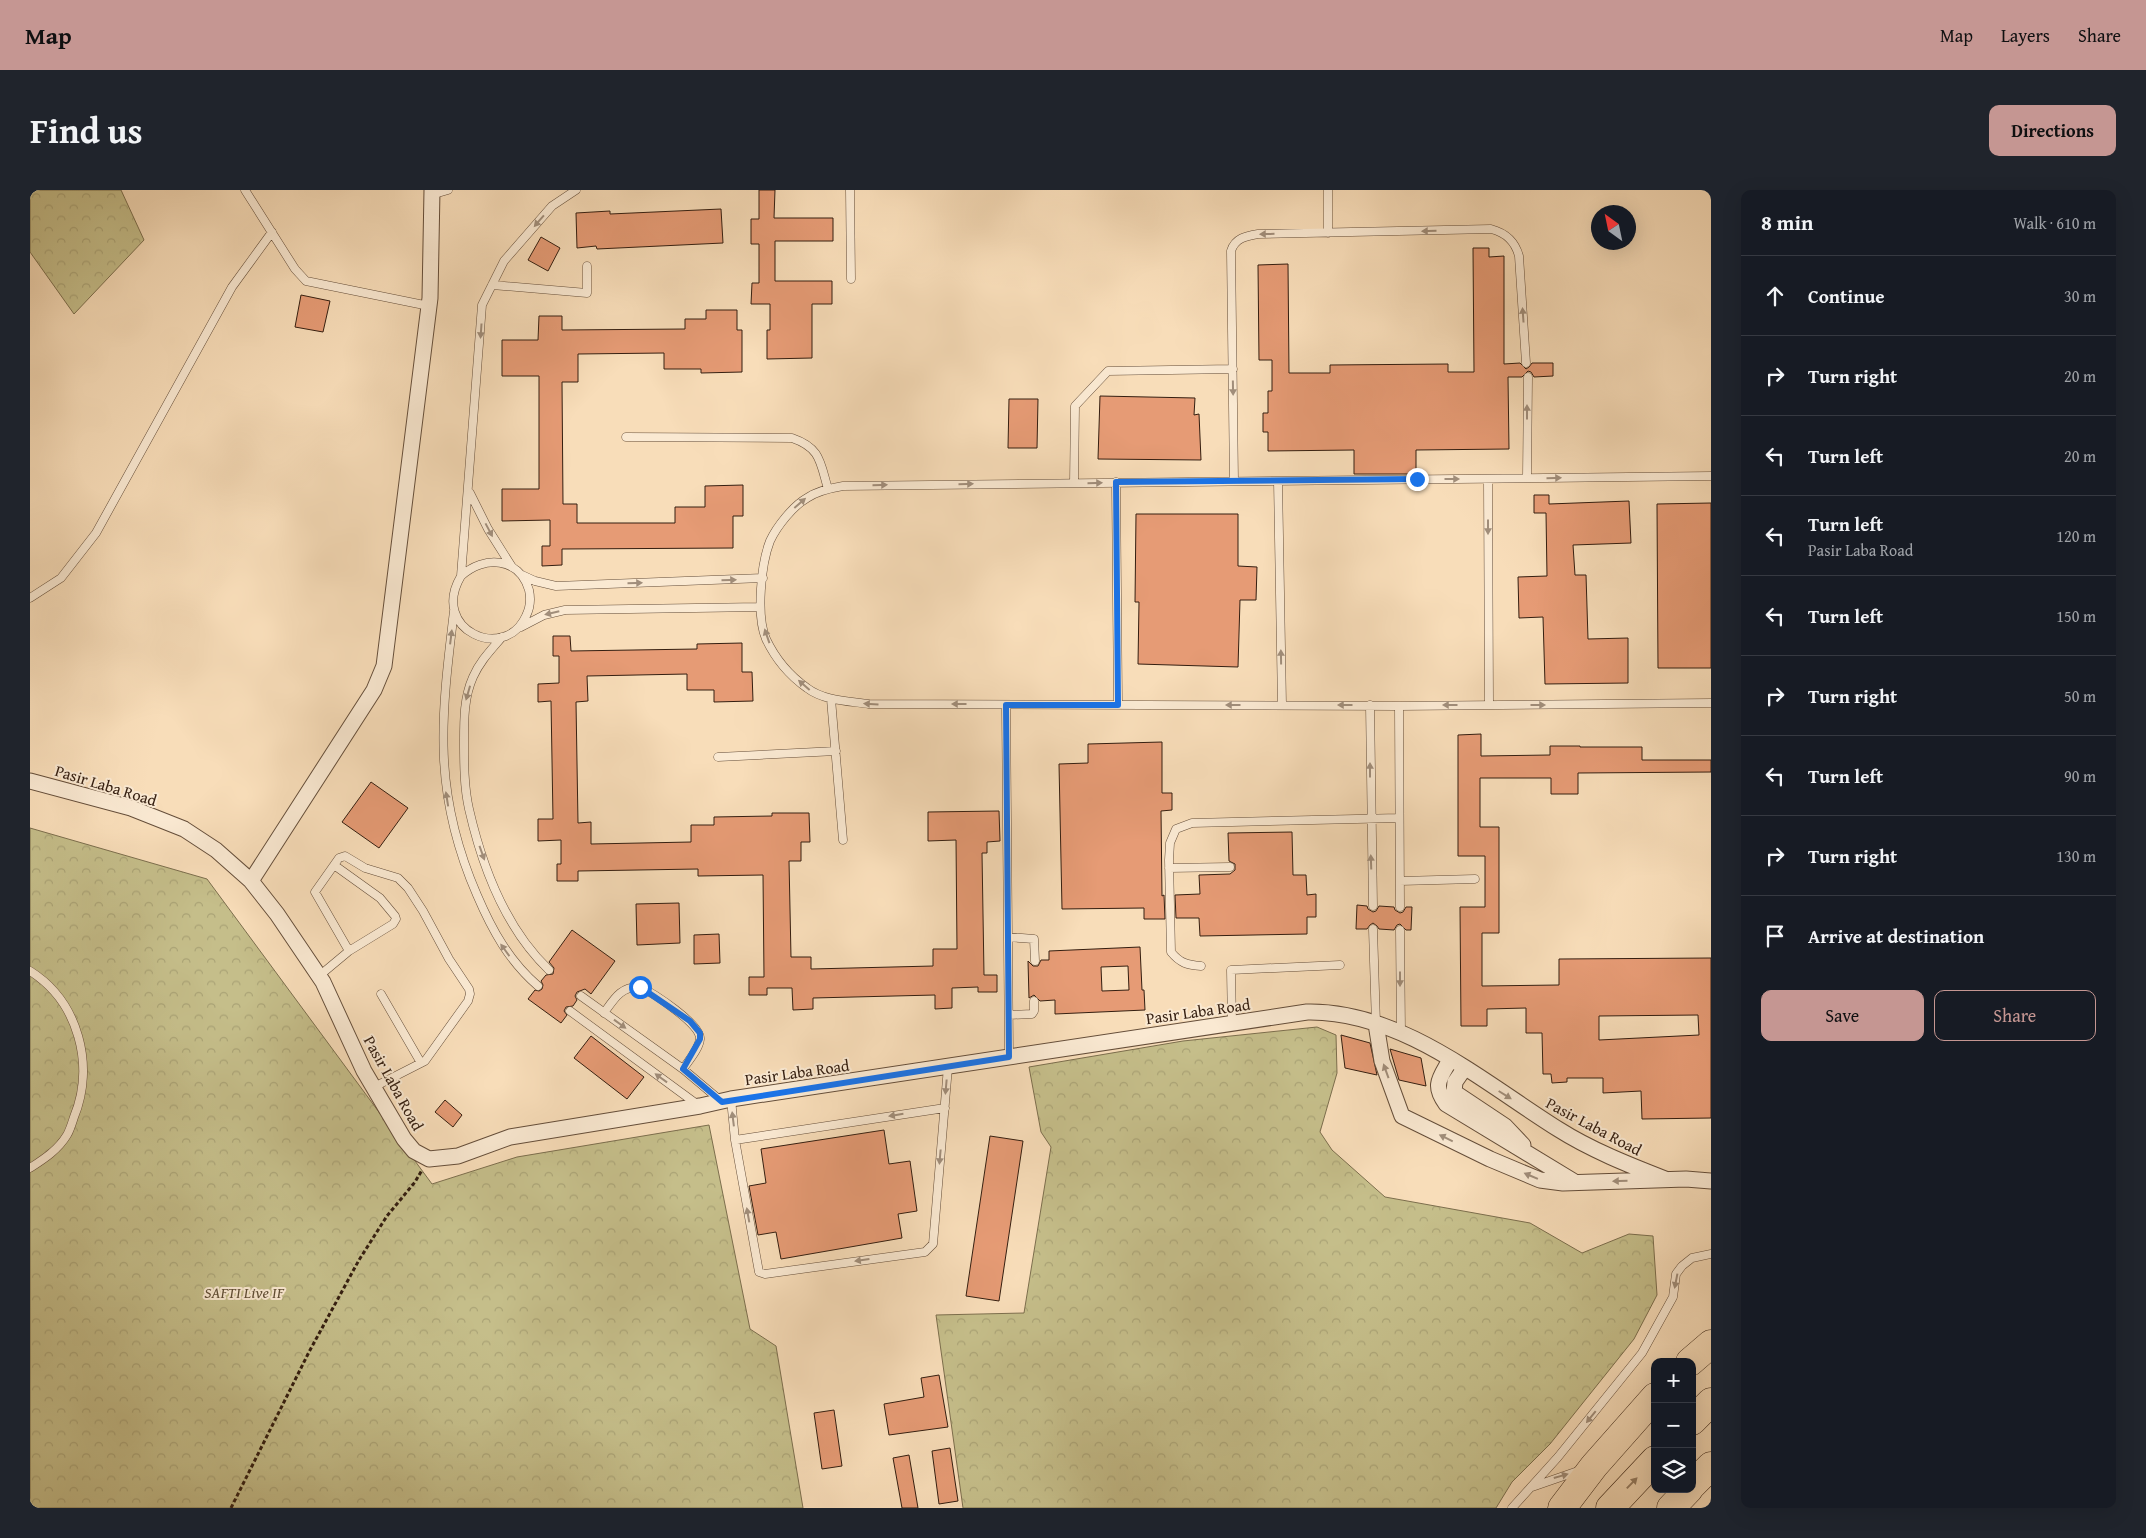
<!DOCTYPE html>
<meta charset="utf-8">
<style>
:root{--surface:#171b24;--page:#20242c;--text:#f1f3f6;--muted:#9ea1a6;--line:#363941;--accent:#c59692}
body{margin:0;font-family:"Gentium Book Plus",serif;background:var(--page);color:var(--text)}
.controls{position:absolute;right:15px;bottom:15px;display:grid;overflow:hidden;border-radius:10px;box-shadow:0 5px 20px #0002}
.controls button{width:45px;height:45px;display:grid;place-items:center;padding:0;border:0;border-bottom:1px solid var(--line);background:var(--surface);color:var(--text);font:25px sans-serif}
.compass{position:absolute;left:1561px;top:15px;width:45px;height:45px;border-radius:50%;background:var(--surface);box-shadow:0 5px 20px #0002;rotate:327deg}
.stop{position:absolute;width:15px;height:15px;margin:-11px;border:4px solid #1a73e8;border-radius:50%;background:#fff}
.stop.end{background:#1a73e8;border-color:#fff;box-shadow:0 1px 5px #0008}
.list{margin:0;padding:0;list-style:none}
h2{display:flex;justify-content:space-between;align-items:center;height:65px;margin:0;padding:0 20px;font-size:21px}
h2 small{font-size:16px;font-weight:400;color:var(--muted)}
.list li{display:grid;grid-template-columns:32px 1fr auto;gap:15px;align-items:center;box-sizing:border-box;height:80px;padding:0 20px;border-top:1px solid var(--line)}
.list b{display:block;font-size:19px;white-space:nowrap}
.list p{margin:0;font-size:16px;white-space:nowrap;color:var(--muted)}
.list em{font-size:16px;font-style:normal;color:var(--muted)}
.actions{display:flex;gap:10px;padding:15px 20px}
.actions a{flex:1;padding:11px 0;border:1px solid var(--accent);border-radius:10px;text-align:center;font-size:18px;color:var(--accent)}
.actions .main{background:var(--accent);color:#111}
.icon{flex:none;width:28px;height:28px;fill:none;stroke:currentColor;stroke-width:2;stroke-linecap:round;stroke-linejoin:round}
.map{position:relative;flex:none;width:1681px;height:1318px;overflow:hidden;border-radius:10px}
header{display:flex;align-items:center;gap:30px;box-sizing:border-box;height:70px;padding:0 25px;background:var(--accent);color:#111}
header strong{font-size:24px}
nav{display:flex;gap:28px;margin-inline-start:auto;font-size:18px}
.intro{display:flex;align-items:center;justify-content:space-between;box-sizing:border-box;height:120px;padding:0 30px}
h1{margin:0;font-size:35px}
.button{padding:12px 22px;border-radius:10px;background:var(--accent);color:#111;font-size:18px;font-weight:700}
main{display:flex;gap:30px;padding:0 30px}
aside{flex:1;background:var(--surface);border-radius:10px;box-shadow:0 5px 20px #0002}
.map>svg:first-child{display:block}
.forest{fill:url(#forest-crowns);stroke:#7c6e4d}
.building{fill:#e69b75;stroke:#341e10;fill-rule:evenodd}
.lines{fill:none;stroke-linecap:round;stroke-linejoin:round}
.service-casing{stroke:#654e3a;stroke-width:9}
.minor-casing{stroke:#654e3a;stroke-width:17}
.motorway-casing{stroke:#341e10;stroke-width:29}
.path{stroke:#341e10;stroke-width:3;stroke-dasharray:4 2.5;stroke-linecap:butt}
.service{stroke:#fae9d2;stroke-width:8}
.minor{stroke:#fae9d2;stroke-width:15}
.motorway{stroke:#f8ddb9;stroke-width:28}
.oneway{fill:#a18e7b}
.oneway2{fill:#967e64}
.route{stroke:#1a73e8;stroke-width:6}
.labels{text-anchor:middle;stroke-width:4;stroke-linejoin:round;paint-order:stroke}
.street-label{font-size:16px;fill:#341e10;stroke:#fae9d2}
.park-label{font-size:16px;font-style:italic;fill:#604e35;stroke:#fae9d2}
</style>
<header>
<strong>Map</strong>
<nav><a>Map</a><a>Layers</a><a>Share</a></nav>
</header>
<div class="intro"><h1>Find us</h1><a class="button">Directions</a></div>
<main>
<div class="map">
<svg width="1681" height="1318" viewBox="0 0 1681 1318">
<defs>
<pattern id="forest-crowns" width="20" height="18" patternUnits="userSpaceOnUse" patternTransform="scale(1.25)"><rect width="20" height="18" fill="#c5be8a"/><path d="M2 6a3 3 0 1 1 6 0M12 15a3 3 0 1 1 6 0" fill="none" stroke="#aaa376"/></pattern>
</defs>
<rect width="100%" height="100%" fill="#f8ddb9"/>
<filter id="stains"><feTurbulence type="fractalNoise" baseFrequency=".004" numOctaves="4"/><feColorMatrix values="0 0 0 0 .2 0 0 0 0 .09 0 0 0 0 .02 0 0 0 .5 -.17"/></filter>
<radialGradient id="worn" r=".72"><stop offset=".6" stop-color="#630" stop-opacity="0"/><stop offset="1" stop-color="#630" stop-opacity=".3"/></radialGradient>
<path class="forest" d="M0,0H91L114,50L44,124L0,62Z
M0,638L177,689L402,994L487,967L679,935L720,1139L746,1156L773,1318H0Z
M1287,837L1306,845L1307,883L1290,942L1302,960L1355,1007L1500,1033L1552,1063L1599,1044L1623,1046L1627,1105L1604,1149L1520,1254L1482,1292L1466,1318H933L906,1125L994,1123L1021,957L1011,942L999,877L1153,851Z"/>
<path class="building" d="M729,0H745L744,28H803V51H745V91H802V114H782V168L737,169V140H740V114H721L722,93H729V54H721V29H729Z
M691,19L693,53L567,59L566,56L547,58L546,23L580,21V24Z
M511,47L530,58L518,81L498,70Z
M1443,58H1459V67L1474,66V174L1490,173L1496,179L1499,177L1502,173H1523V186L1504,187L1501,182L1498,181L1492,187H1478L1479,259L1386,260V284H1324V260L1238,261V242H1233V223H1238V201H1242V170H1229L1228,75L1258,74L1259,183H1300V175L1418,174V182H1444Z
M271,105L300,111L293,142L265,137Z
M676,120H707V140H712V182L671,183V179H634V163L548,164V192H532L533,314H547V333H645V317H675V296L713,295V326H703V358L532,359V375L512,376V356H520V330L472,331V299H509V186H472V150H508L509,126H532V140L655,139V129H676Z
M1070,206L1165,208L1164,225L1169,224L1171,270L1068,269Z
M979,209H1008L1007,258H978Z
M1504,305H1519V314L1599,311L1601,353L1543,355L1545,385H1556L1558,449L1598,448V493L1515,494L1513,427L1489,428L1488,387L1517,386L1516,323H1504Z
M1681,313V478H1628L1627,314Z
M1106,324H1208V376L1227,377L1226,410H1210L1208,477L1108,474L1109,412H1105Z
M523,446H540L541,461L667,459V454L712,453V482H722L723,511L684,512V500H657V484L557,486L558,511L546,512L548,633L561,632V654L661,652V635H684V627L742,626V623H779L780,652H771V671H759L761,767H781V779L903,776V759H927L926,650L898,651V622L969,621L970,651L957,652V663H952L954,785H967V802H948V797L922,798V818L905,819V805L783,808V819L763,820L762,798H737V805H719V787H734L733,685L668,686V679L548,681V691H527V674H531V650L508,651V629H523L521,511L508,512V494L529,493V466H523Z
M1451,544V566L1520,565V556H1550V557H1612V570H1681V582L1548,583V604H1521V588H1450V637H1469V743H1452V796L1529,795V769L1681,768V928L1612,929L1611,901L1573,903V888H1537V892L1522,893L1521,884H1513L1512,843H1496V818L1457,819V836H1431L1430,717H1455V666H1428V545ZM1668,825L1669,845L1569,850V826Z
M1132,552V603H1142V620L1131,621L1132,706L1134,705L1135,729H1114V718L1032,719L1029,574L1058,573V554Z
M341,592L378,618L349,658L312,632Z
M1262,642L1263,685H1276L1277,705L1286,704V727H1277V744L1170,746L1169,728H1146L1145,705L1170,704L1169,685L1200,684L1205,680V674L1199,671L1198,643Z
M649,713L650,753L607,755L606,714Z
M1327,715L1337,716L1338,719L1343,722L1346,721L1349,716L1364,717L1365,720L1370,723L1373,722L1376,717H1382L1381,740H1376L1370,734L1367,735L1364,740L1349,739L1347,736L1343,733L1340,735L1337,739H1326Z
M542,740L585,771L561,804L555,799L547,802L545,806L547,810L543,816L536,817L534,821L537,825L531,833L498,809L505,800L509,801L512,799L513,795L511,791L516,785L523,784L524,778L519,772Z
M689,744L690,773L664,774V745Z
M1110,757L1112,800H1114L1115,820L1025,824V810L1010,811L1004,805L999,808L998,771L1003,776H1008L1011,770H1019V761ZM1098,776L1099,800L1072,801L1071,777Z
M1311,845L1340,853L1347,885L1315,878Z
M561,846L614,887L597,909L544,868Z
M1360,859L1391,868L1396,896L1369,890Z
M415,910L432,925L423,937L405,922Z
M854,940L859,974L880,971L887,1021L868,1024L872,1048L751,1069L746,1042L728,1045L719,996L736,993L731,959Z
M960,946L993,951L969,1111L936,1106Z
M909,1185L918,1237L859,1245L854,1214L894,1207L891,1188Z
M804,1220L812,1276L792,1279L784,1223Z
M920,1258L928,1311L909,1314L902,1261Z
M879,1265L888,1318H872L863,1268Z"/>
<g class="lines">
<defs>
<path id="service" d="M215,0L265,79L276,91L399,116
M820,0L821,89
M401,5L418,0
M1298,43V0
M462,95L557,103V76
M596,247L762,248C791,258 790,272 798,299
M1681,286L813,296C801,298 787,301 777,308C763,316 747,336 740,351C731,374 726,426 736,449C745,468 760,486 777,498C794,511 819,511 839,514L1369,516L1681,513
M1497,288L1498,187
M1458,289L1459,515
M1204,291L1201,61C1205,48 1216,46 1228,44L1461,39C1476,43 1485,51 1489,66L1496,173
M1248,291L1252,515
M1086,292L1088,515
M1044,293L1045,216L1078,181L1203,179
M440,303L458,339L482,377
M492,385L505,391L526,396L733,388
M431,386C454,365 489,367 499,400C501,409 500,418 496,426C475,473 399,440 431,386L452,115L474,71L522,16L546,0
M0,408L31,388L66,343L202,97L242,42
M424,421C411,528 402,602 447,705C462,740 479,771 508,796
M491,437L514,425L535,420L730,417
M472,447C461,460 450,471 443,487C434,507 434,529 434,551C434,573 434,597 439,619C452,676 476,739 519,780
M801,509L813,650
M976,515L979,867
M1340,515L1343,716
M1369,516L1370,717
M688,567L806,561
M1139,678L1200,677
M1370,691L1445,689
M1343,739L1346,834
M1370,740L1371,843
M978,747L1004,749L1005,771
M319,761L285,702L309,668L315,666L335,678L368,688L378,698L393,721L419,769L439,799L440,804L438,811L395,871L344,897
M1171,776C1157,775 1150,773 1141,762L1139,670L1140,653L1146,639L1162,633L1369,628
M0,781C49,812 65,876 44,927C42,933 40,940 37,945C28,960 14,969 0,978
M289,786L319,761L363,734L366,729L365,726L350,708L304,675
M351,804L391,873
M551,806L653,879L691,911
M540,821L668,915
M574,823C584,809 591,796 610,797C623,803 671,834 670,849C669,859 659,870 653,879
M979,825L1002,824L1004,821V811
M1202,834L1201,780L1310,775
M701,909L705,950L729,1082L735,1084L895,1062L903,1054L918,877
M705,950L915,918
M1502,1297L1551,1280
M1482,1318L1528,1267L1612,1163L1643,1107L1646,1084L1652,1076L1662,1068L1681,1064"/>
<path id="minor" d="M0,591L101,618L154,639L186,660L221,691L247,724L293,792L334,881L374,949L384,961L399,969L428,966L480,947L670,916L701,909L1277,822C1370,820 1453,892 1528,939C1561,960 1599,975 1635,989
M221,691L344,500L354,476L400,108L402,0
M1346,834L1352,871L1372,926L1460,969L1510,990L1533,993L1656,989L1681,991
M1420,870C1410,888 1402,895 1416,914L1543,991
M1434,879L1425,892L1424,902L1475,936L1493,955"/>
<path id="motorway" d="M1660,1172L1681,1154
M1662,1231L1681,1212
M1662,1295L1681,1276
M1532,1318L1564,1276L1625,1207
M1580,1318L1625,1270
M1641,1318L1659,1299"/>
</defs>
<use href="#service" class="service-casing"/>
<use href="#minor" class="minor-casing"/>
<use href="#motorway" class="motorway-casing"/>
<path class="path" d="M201,1318L279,1162L329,1070L357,1026L385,992L392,980"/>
<use href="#service" class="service"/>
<use href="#minor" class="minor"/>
<use href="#motorway" class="motorway"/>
</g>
<defs><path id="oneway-solid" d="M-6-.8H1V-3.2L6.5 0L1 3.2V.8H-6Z" transform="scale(1.25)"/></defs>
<g class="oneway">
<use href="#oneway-solid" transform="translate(509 31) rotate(131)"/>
<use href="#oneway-solid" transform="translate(1399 41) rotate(179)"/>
<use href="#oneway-solid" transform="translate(1237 44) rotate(179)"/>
<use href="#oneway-solid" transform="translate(1493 125) rotate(-94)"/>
<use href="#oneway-solid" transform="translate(451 141) rotate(94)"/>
<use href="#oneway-solid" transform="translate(1203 198) rotate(89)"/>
<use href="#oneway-solid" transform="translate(1497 222) rotate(-90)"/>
<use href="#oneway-solid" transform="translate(1524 288) rotate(-1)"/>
<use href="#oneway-solid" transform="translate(1422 289)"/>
<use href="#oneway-solid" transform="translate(1065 293) rotate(-1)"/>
<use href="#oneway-solid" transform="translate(936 294) rotate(-1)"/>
<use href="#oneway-solid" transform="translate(850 295) rotate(-1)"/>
<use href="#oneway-solid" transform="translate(770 313) rotate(-41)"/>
<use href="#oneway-solid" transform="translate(1458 337) rotate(90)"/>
<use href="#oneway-solid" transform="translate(459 340) rotate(62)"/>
<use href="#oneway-solid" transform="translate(699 390) rotate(-2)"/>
<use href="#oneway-solid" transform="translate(605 393) rotate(-2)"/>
<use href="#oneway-solid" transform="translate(522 423) rotate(167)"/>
<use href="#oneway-solid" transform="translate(737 446) rotate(-109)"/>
<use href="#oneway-solid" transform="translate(421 447) rotate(-83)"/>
<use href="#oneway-solid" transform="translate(1251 467) rotate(-91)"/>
<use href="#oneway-solid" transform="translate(774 495) rotate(-139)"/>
<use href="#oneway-solid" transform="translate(438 503) rotate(106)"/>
<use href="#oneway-solid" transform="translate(841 514) rotate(-177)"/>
<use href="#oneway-solid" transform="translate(929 514) rotate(-180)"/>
<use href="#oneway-solid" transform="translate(1203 515) rotate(-180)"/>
<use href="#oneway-solid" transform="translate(1315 515) rotate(-180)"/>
<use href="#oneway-solid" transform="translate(1420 515) rotate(180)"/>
<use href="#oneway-solid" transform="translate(1508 515)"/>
<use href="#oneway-solid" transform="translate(1340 580) rotate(-90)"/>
<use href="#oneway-solid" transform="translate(417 609) rotate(-99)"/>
<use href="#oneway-solid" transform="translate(452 663) rotate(70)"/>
<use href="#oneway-solid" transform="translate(1341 672) rotate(-92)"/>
<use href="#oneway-solid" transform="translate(475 760) rotate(-126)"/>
<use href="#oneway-solid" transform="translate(1370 789) rotate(90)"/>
<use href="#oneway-solid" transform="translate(590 834) rotate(36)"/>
<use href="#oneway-solid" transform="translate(1356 881) rotate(-110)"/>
<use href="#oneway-solid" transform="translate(631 888) rotate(-144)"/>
<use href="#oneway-solid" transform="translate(916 897) rotate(95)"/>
<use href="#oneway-solid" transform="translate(1475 905) rotate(32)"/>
<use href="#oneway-solid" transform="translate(866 925) rotate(171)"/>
<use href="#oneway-solid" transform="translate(703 929) rotate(-97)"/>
<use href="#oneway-solid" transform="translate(1416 948) rotate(-154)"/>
<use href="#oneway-solid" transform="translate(910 967) rotate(95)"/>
<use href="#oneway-solid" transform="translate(1501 986) rotate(-157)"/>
<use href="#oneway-solid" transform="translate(1590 991) rotate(179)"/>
<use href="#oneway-solid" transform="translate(718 1025) rotate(-100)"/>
<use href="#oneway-solid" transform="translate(832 1070) rotate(172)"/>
<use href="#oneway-solid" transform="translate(1646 1091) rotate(101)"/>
<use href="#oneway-solid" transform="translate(1561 1227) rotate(129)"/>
<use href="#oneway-solid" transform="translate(1531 1286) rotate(-16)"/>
</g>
<use class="oneway2" href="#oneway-solid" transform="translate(1602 1293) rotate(-46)"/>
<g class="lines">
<path class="route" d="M610,797L660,831L670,843V849L653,879L692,912L979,867L976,515H1088L1086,292L1387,289"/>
</g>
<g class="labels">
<g class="street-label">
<text transform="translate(76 595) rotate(17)" y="6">Pasir Laba Road</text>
<text transform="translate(1168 821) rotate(-8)" y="6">Pasir Laba Road</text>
<text transform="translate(767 882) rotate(-8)" y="6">Pasir Laba Road</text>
<text transform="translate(364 893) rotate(61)" y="6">Pasir Laba Road</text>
<text transform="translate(1564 936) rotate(28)" y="6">Pasir Laba Road</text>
</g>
<g class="park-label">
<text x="214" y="1108">SAFTI Live IF</text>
</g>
</g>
<rect width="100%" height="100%" filter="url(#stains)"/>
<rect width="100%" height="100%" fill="url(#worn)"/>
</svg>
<div class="controls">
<button>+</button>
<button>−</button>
<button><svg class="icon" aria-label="layers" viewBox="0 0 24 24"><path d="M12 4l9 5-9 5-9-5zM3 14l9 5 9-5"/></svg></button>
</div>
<svg class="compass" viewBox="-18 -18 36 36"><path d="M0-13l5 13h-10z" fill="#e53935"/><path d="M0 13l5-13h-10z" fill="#9ea1a6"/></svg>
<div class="stop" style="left:610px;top:797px"></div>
<div class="stop end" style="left:1387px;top:289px"></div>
</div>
<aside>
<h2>8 min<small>Walk · 610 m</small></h2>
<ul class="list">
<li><svg class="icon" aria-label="ahead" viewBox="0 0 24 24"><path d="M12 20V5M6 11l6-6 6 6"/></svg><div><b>Continue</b></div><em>30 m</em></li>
<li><svg class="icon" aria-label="right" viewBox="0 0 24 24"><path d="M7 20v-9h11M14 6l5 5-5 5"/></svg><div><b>Turn right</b></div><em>20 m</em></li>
<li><svg class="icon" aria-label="left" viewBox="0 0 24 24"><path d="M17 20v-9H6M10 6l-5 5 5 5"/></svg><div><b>Turn left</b></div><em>20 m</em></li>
<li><svg class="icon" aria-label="left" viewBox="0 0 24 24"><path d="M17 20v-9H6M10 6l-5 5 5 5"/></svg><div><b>Turn left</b><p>Pasir Laba Road</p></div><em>120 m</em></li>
<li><svg class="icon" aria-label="left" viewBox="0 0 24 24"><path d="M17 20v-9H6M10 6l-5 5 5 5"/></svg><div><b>Turn left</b></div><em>150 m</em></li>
<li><svg class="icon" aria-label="right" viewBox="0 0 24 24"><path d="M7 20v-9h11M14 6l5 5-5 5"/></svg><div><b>Turn right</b></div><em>50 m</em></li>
<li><svg class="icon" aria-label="left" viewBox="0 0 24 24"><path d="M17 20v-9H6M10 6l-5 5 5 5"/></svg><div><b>Turn left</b></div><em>90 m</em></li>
<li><svg class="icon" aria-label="right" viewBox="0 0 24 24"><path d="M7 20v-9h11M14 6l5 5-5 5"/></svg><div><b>Turn right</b></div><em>130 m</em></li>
<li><svg class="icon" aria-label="arrive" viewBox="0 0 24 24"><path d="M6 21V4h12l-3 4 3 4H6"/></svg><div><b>Arrive at destination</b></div></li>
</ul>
<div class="actions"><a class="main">Save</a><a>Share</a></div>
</aside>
</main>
